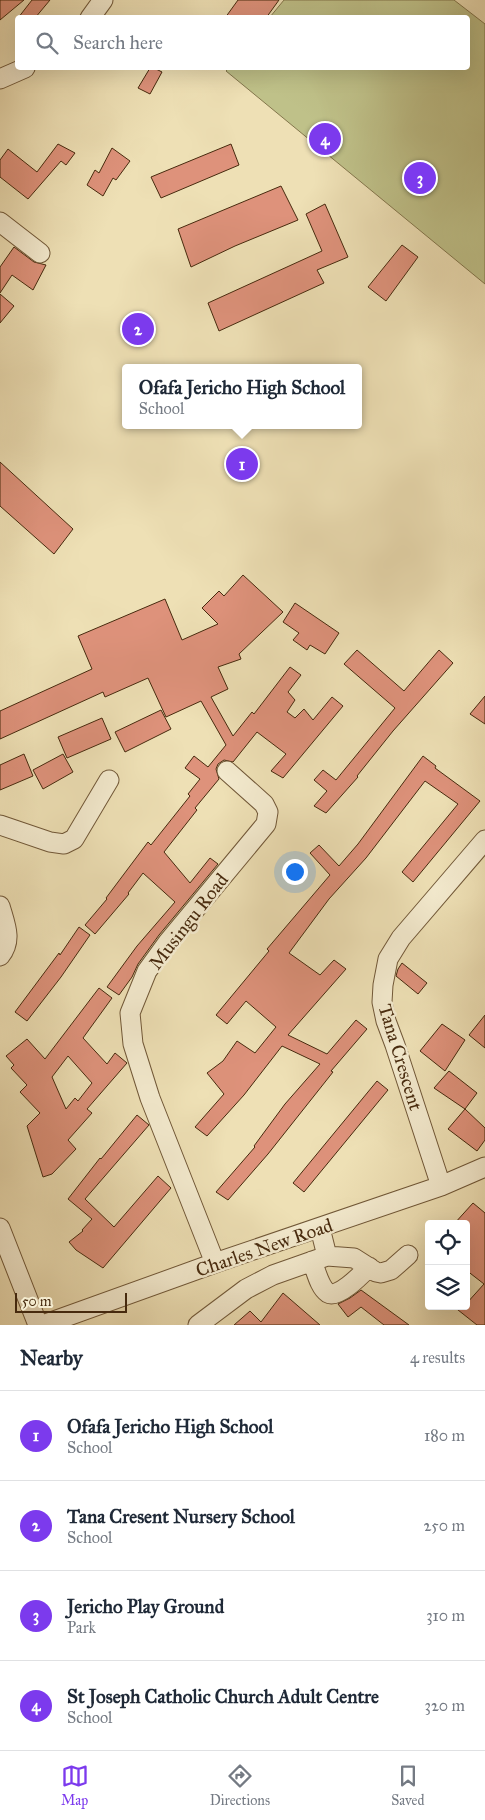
<!DOCTYPE html>
<style>
:root{--surface:#fff;--page:#f6f6f7;--text:#1f2937;--muted:#747a83;--line:#e0e1e3;--accent:#7c3aed}
body{margin:0;font-family:"IM FELL Great Primer",serif;background:var(--page);color:var(--text)}
.controls{position:absolute;right:15px;bottom:15px;display:grid;overflow:hidden;border-radius:5px;box-shadow:0 5px 20px #0002}
.controls button{width:45px;height:45px;display:grid;place-items:center;padding:0;border:0;border-bottom:1px solid var(--line);background:var(--surface);color:var(--text);font:25px sans-serif}
.scale{position:absolute;left:15px;bottom:12px;width:112px;box-sizing:border-box;padding-left:5px;border:2px solid #472a0e;border-top:0;font-size:14px;line-height:18px;white-space:nowrap;color:#472a0e;-webkit-text-stroke:4px #f4ebcf;paint-order:stroke}
.you{position:absolute;left:294px;top:871px;width:18px;height:18px;margin:-12px;border:4px solid #fff;border-radius:50%;background:#1a73e8;box-shadow:0 0 0 8px #1a73e833}
.badge{display:grid;place-items:center;width:32px;height:32px;border-radius:50%;background:var(--accent);color:#fff;font-size:16px;font-weight:700}
.pin{position:absolute;translate:-50% -50%;border:2px solid #fff;box-shadow:0 1px 5px #0006}
.popup{position:absolute;left:122px;top:364px;width:240px;height:65px;box-sizing:border-box;display:grid;place-content:center;border-radius:5px;background:var(--surface);filter:drop-shadow(0 1px 4px #0005);font-size:16px;white-space:nowrap;color:var(--muted)}
.popup b{font-size:19px;color:var(--text)}
.popup::after{content:'';position:absolute;left:50%;top:100%;margin-left:-10px;border:10px solid transparent;border-top-color:var(--surface)}
.list{margin:0;padding:0;list-style:none}
h2{display:flex;justify-content:space-between;align-items:center;height:65px;margin:0;padding:0 20px;font-size:21px}
h2 small{font-size:16px;font-weight:400;color:var(--muted)}
.list li{display:grid;grid-template-columns:32px 1fr auto;gap:15px;align-items:center;box-sizing:border-box;height:90px;padding:0 20px;border-top:1px solid var(--line)}
.list b{display:block;font-size:19px;white-space:nowrap}
.list p{margin:0;font-size:16px;white-space:nowrap;color:var(--muted)}
.list em{font-size:16px;font-style:normal;color:var(--muted)}
.icon{flex:none;width:28px;height:28px;fill:none;stroke:currentColor;stroke-width:2;stroke-linecap:round;stroke-linejoin:round}
.map{position:relative;flex:none;width:485px;height:1325px;overflow:hidden}
.search{position:absolute;background:var(--surface);box-shadow:0 5px 20px #0002;left:15px;right:15px;top:15px;height:55px;display:flex;align-items:center;gap:12px;box-sizing:border-box;padding:0 18px;border-radius:5px;color:var(--muted);font-size:19px}
.sheet{height:425px;background:var(--surface)}
nav{display:flex;justify-content:space-around;align-items:center;box-sizing:border-box;height:70px;border-top:1px solid var(--line);background:var(--surface);font-size:14px;color:var(--muted)}
nav a{display:grid;justify-items:center;gap:2px}
nav .on{color:var(--accent)}
.map>svg:first-child{display:block}
.green{fill:#bfc189;stroke:#83764c}
.building{fill:#de927b;stroke:#472a0e;fill-rule:evenodd}
.lines{fill:none;stroke-linecap:round;stroke-linejoin:round}
.minor-casing{stroke:#715838;stroke-width:21}
.minor{stroke:#f4ebcf;stroke-width:19}
.labels{text-anchor:middle;stroke-width:5;stroke-linejoin:round;paint-order:stroke}
.street-label{font-size:19px;fill:#472a0e;stroke:#f4ebcf}
</style>
<div class="map">
<svg width="485" height="1325" viewBox="0 0 485 1325">
<rect width="100%" height="100%" fill="#eee0b5"/>
<filter id="stains"><feTurbulence type="fractalNoise" baseFrequency=".004" numOctaves="4"/><feColorMatrix values="0 0 0 0 .2 0 0 0 0 .09 0 0 0 0 .02 0 0 0 .5 -.17"/></filter>
<radialGradient id="worn" r=".72"><stop offset=".6" stop-color="#630" stop-opacity="0"/><stop offset="1" stop-color="#630" stop-opacity=".3"/></radialGradient>
<path class="green" d="M284,0H454L485,24V284L226,71L229,68H468V18L270,17Z"/>
<path class="building" d="M0,0H24L0,20Z
M32,0H50L35,18H18Z
M238,0H279L266,18H225Z
M150,68H154L162,72L150,94L138,88Z
M58,144L75,153L66,165L61,161L28,199L0,177V160L8,149L37,172Z
M231,144L239,165L161,198L151,177Z
M112,148L130,161L116,180L113,178L103,196L87,185L95,170L99,173Z
M281,186L298,220L235,246L191,267L178,229Z
M325,204L348,257L317,270L324,283L219,331L208,303L322,251L306,214Z
M402,245L418,257L386,301L368,287Z
M14,247L34,262L46,265L33,290L12,275L0,293V267Z
M0,294L14,306L0,323Z
M0,462L73,529L54,554L0,506Z
M243,575L283,612L239,654L241,659L218,667L228,689L211,697L233,736L252,712L254,714L290,667L301,675L288,692L295,700L287,712L295,718L304,709L313,720L332,697L343,706L283,778L271,771L286,754L257,732L233,762L224,760L218,764L216,769L219,779L195,808L197,810L164,852L190,883L210,858L218,864L159,935L138,964L132,977L119,995L107,987L137,946L175,902L143,873L128,893L129,894L95,934L85,925L107,899L106,898L148,842L151,845L190,796L188,794L200,779L185,768L194,756L208,767L226,745L201,701L166,717L148,678L105,697L103,692L0,739V711L92,669L78,636L165,599L182,640L218,624L202,608L219,591L224,596Z
M295,603L339,633L325,654L310,645L307,650L293,640L299,633L283,622Z
M357,650L404,691L439,650L453,663L393,731L357,776L358,777L326,813L314,806L327,791L314,780L323,770L336,780L395,708L344,664Z
M485,696V724L470,714Z
M161,710L171,729L125,752L115,732Z
M102,718L111,739L67,758L58,737Z
M24,754L33,776L0,790V765Z
M63,754L73,772L43,789L33,770Z
M423,756L436,766L435,768L480,801L413,882L402,872L458,804L425,781L366,858L329,899L289,953L320,975L334,960L346,969L288,1035L327,1054L356,1020L367,1029L331,1071L333,1072L268,1154L228,1200L216,1192L255,1147L254,1146L285,1104L320,1064L282,1046L244,1095L207,1136L195,1127L224,1094L207,1073L223,1061L237,1041L255,1053L276,1027L246,1001L227,1024L216,1015L269,951L267,949L330,875L310,853L319,845L339,866L358,844Z
M79,927L90,935L61,977L27,1021L15,1012L59,953L60,955Z
M402,963L427,983L418,994L396,976L398,969Z
M99,988L112,998L83,1038L107,1064L115,1053L127,1063L87,1109L92,1113L68,1140L76,1149L52,1174L43,1177L27,1126L40,1113L20,1092L27,1085L11,1068L14,1065L6,1056L27,1039L45,1059ZM68,1056L92,1083L78,1101L75,1098L66,1109L52,1077Z
M485,1015V1048L469,1035Z
M442,1024L465,1040L445,1071L420,1051Z
M449,1071L477,1093L465,1109L434,1088Z
M377,1081L388,1090L304,1192L293,1183Z
M465,1109L485,1128V1140L477,1151L448,1129Z
M137,1115L149,1125L85,1199L114,1227L158,1176L171,1188L103,1268L76,1250L69,1242L83,1231L82,1230L92,1219L68,1199L100,1158L101,1159Z
M473,1203L485,1213V1325H477L453,1306H466V1304L484,1284L466,1270V1224H454Z
M361,1290L409,1325H384L361,1307L348,1317L338,1304L350,1298Z
M283,1293L320,1325H234L250,1311L261,1322Z"/>
<g class="lines">
<defs>
<path id="minor" d="M90,18L103,0
M0,79L25,68
M0,222L40,253
M0,825L50,842L64,844L74,839L109,780
M0,906C5,924 13,940 0,956
M441,1186L395,1045L386,1021L382,1002L383,985L388,959L401,938L485,840
M0,1228L38,1325
M320,1228L327,1256L354,1258L376,1272L381,1273L391,1270L408,1255
M312,1261C316,1270 319,1287 328,1293C338,1299 362,1274 369,1267
M215,1263L150,1098L133,1044L130,1013L147,971L168,942L266,824L268,812L264,804L227,771
M43,1325L215,1263L441,1186L485,1167
M198,1325L246,1289L273,1275L327,1256"/>
</defs>
<use href="#minor" class="minor-casing"/>
<use href="#minor" class="minor"/>
</g>
<g class="labels">
<g class="street-label">
<text transform="translate(188 921) rotate(-52)" y="7">Musingu Road</text>
<text transform="translate(401 1057) rotate(73)" y="7">Tana Crescent</text>
<text transform="translate(264 1247) rotate(-19)" y="7">Charles New Road</text>
</g>
</g>
<rect width="100%" height="100%" filter="url(#stains)"/>
<rect width="100%" height="100%" fill="url(#worn)"/>
</svg>
<div class="controls">
<button><svg class="icon" aria-label="locate" viewBox="0 0 24 24"><circle cx="12" cy="12" r="6"/><path d="M12 2v4M12 18v4M2 12h4M18 12h4"/></svg></button>
<button><svg class="icon" aria-label="layers" viewBox="0 0 24 24"><path d="M12 4l9 5-9 5-9-5zM3 14l9 5 9-5"/></svg></button>
</div>
<div class="scale">50 m</div>
<div class="you"></div>
<div class="pin badge" style="left:242px;top:464px">1</div>
<div class="popup"><b>Ofafa Jericho High School</b>School</div>
<div class="pin badge" style="left:138px;top:329px">2</div>
<div class="pin badge" style="left:420px;top:178px">3</div>
<div class="pin badge" style="left:325px;top:139px">4</div>
<div class="search"><svg class="icon" aria-label="search" viewBox="0 0 24 24"><circle cx="10" cy="10" r="6"/><path d="M15 15l6 6"/></svg>Search here</div>
</div>
<section class="sheet">
<h2>Nearby<small>4 results</small></h2>
<ul class="list">
<li><span class="badge">1</span><div><b>Ofafa Jericho High School</b><p>School</p></div><em>180 m</em></li>
<li><span class="badge">2</span><div><b>Tana Cresent Nursery School</b><p>School</p></div><em>250 m</em></li>
<li><span class="badge">3</span><div><b>Jericho Play Ground</b><p>Park</p></div><em>310 m</em></li>
<li><span class="badge">4</span><div><b>St Joseph Catholic Church Adult Centre</b><p>School</p></div><em>320 m</em></li>
</ul>
</section>
<nav>
<a class="on"><svg class="icon" aria-label="map" viewBox="0 0 24 24"><path d="M3 6l6-2 6 2 6-2v14l-6 2-6-2-6 2zM9 4v14M15 6v14"/></svg>Map</a>
<a><svg class="icon" aria-label="directions" viewBox="0 0 24 24"><path d="M12 3l9 9-9 9-9-9zM9 14v-3h6M13 9l2 2-2 2"/></svg>Directions</a>
<a><svg class="icon" aria-label="saved" viewBox="0 0 24 24"><path d="M7 4h10v16l-5-4-5 4z"/></svg>Saved</a>
</nav>
